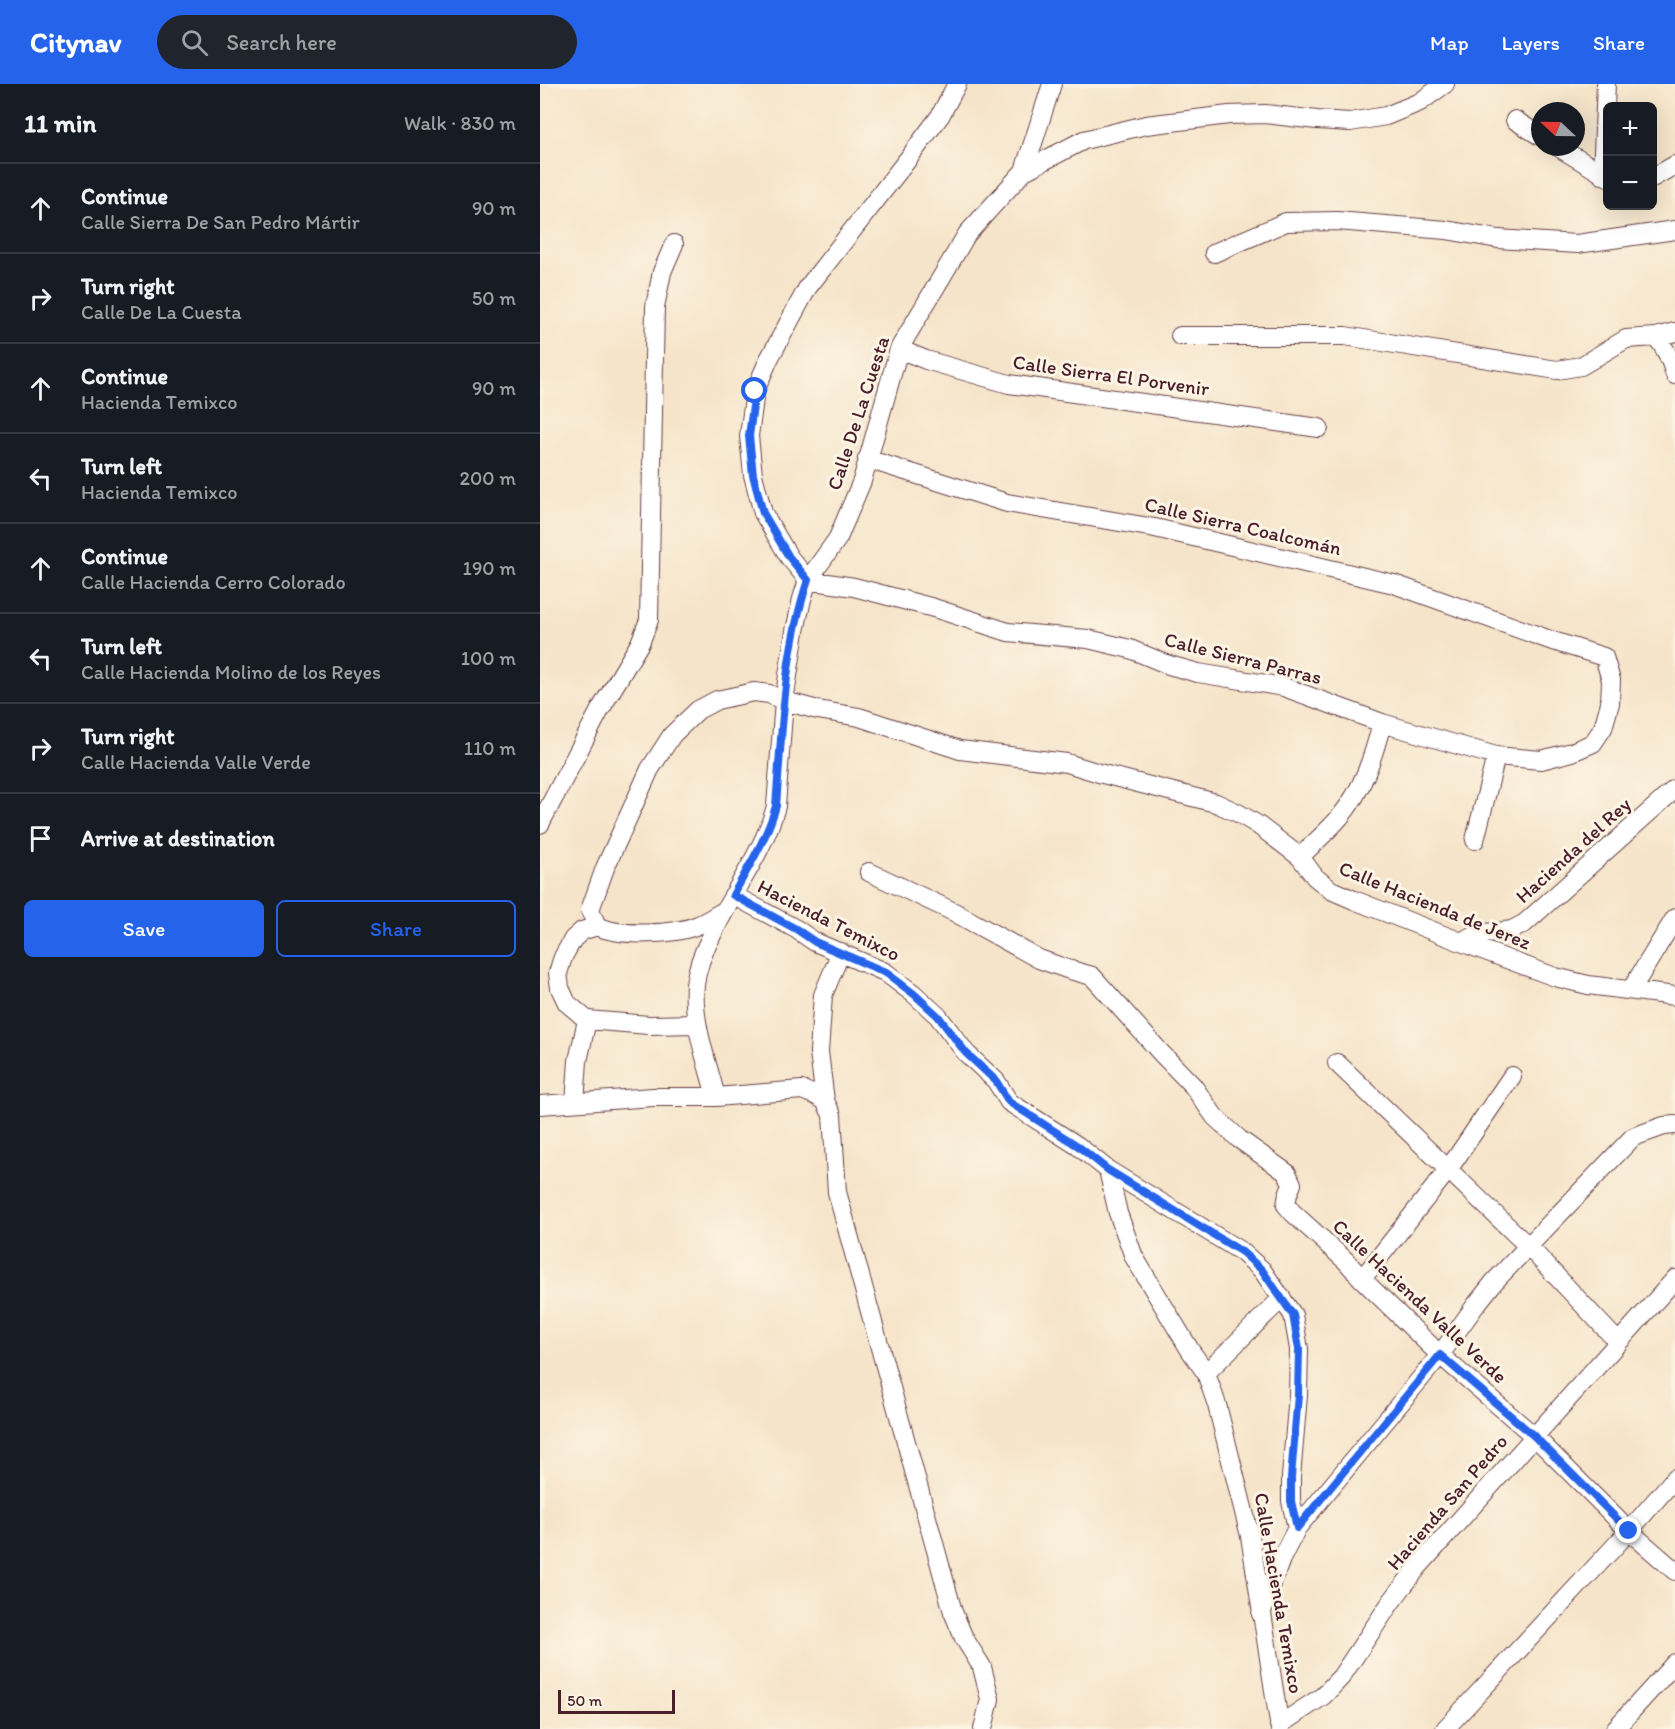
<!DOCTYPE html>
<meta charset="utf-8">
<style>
:root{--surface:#171b24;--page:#20242c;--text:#f1f3f6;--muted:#9ea1a6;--line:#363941;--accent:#2563eb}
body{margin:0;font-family:Itim,sans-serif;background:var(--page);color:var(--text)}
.controls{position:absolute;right:18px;top:18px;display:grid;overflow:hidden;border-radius:9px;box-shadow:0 6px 24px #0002}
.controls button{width:54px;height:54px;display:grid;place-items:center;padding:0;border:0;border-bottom:2px solid var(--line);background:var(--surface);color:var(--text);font:30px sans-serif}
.compass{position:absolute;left:991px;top:18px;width:54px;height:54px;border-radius:50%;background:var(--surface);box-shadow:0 6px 24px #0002;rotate:292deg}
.scale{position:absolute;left:18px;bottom:15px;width:117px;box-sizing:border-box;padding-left:6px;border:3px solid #4a1f2b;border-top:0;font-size:16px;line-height:21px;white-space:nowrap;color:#4a1f2b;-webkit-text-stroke:4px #fcf5e5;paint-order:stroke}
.stop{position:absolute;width:18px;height:18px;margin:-14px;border:4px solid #2563eb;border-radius:50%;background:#fff}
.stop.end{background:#2563eb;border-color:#fff;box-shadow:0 2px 6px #0008}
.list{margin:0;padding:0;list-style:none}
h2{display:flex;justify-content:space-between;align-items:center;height:78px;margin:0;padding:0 24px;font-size:26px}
h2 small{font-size:20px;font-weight:400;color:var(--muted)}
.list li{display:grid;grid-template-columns:39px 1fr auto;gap:18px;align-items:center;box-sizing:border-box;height:90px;padding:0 24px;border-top:2px solid var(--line)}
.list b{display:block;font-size:22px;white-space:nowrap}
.list p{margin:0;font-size:20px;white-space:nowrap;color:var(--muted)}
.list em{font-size:20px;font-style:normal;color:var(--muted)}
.actions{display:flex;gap:12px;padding:18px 24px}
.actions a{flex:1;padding:14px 0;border:2px solid var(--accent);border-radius:9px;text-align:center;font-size:21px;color:var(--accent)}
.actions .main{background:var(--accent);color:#fff}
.icon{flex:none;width:33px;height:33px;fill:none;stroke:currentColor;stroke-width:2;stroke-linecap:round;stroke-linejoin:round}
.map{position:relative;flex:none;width:1135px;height:1645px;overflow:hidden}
header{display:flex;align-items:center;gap:36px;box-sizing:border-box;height:84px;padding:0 30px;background:var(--accent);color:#fff}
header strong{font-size:28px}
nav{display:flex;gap:33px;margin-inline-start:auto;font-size:21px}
.search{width:420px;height:54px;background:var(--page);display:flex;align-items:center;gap:15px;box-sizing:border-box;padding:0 21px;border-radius:33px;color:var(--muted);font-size:22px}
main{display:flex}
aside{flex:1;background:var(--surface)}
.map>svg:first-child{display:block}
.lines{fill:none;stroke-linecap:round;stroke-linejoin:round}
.minor-casing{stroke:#643d43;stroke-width:20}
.minor{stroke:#fff;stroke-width:18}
.route{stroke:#2563eb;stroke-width:8}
.labels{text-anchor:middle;stroke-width:6;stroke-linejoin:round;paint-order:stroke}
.street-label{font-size:20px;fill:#4a1f2b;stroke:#fcf5e5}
</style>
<header>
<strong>Citynav</strong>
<div class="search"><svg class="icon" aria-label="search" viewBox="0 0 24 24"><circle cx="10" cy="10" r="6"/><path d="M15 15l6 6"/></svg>Search here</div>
<nav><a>Map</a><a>Layers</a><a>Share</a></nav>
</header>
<main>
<aside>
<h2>11 min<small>Walk · 830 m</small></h2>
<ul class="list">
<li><svg class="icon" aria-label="ahead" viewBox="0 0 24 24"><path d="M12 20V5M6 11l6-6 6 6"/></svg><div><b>Continue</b><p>Calle Sierra De San Pedro Mártir</p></div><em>90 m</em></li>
<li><svg class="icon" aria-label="right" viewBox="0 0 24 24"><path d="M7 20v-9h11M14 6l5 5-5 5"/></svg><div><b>Turn right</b><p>Calle De La Cuesta</p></div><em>50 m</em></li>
<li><svg class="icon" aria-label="ahead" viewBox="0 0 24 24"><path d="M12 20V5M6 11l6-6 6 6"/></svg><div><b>Continue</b><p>Hacienda Temixco</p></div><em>90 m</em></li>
<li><svg class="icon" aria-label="left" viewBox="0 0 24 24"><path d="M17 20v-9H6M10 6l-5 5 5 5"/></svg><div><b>Turn left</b><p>Hacienda Temixco</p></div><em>200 m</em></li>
<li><svg class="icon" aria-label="ahead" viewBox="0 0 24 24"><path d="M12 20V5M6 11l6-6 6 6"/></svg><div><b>Continue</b><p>Calle Hacienda Cerro Colorado</p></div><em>190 m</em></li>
<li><svg class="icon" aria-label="left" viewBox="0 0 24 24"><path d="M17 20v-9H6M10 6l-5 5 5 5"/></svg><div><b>Turn left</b><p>Calle Hacienda Molino de los Reyes</p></div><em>100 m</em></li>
<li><svg class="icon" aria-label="right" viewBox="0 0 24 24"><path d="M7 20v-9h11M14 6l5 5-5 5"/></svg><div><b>Turn right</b><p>Calle Hacienda Valle Verde</p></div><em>110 m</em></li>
<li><svg class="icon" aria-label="arrive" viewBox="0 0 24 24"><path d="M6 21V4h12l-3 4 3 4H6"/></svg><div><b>Arrive at destination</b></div></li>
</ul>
<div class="actions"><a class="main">Save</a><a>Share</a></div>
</aside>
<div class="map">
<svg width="1135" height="1645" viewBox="0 0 1135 1645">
<rect width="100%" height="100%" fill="#fcf5e5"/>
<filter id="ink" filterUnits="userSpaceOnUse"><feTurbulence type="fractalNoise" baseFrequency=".0167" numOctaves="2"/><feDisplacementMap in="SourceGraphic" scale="12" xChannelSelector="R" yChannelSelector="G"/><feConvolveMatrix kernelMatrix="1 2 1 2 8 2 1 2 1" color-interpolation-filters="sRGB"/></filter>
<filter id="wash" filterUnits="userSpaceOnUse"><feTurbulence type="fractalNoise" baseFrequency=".008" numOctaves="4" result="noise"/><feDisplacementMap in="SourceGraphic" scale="24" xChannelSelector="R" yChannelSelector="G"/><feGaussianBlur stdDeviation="1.35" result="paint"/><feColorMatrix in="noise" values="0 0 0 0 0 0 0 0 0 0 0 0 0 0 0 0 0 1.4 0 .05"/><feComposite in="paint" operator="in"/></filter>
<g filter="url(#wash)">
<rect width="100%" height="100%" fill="#f5e4c9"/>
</g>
<g filter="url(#ink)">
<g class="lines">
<defs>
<path id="minor" d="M975,36L1000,52
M1018,63L1068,93
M484,87L512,0
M1062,91L1066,0
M1112,94L1135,81
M674,169L746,138L797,137L906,146L958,155L1037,160L1135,146
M640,252H805L1017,286L1041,282L1086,255L1116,253L1135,248
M1116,253C1126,264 1131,276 1135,291
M359,265L386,276L469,300L779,344
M327,375L467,419L615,444L854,500L1010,556L1064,573L1071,596L1070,619L1063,644L1053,659L1032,668L1001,676L956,672L842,639L744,603L658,589L629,581L590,565L548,555L468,548L394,524L314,503L268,496L249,473L223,429L213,391L209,352L215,307L229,275L268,203L368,75L400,32L417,0
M0,740L60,626L100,559L109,536L115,223L122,188L134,160
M935,756L956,672
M760,773C773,760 788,747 800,733C823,706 833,673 842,639
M329,788L414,828L499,875L527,885L552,892L622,970L653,1002L675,1033L699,1055L747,1089L752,1100L748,1110L746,1121L753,1129L806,1177L822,1195L900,1271L994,1352L1089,1447L1135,1487
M193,811L256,845L275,858L345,888L374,910L398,932L426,969L456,997L469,1018L538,1062L568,1086L702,1168L722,1186L753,1231L759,1265L758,1311L751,1393V1417L757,1444
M57,842L50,826L65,784L110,685L132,651L158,626L177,616L214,608L229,610L244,617L278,626L319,633L420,666L527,679L559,689L676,719L698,729L718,741L760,773L775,793L791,806L814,816L921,858L1015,893L1048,901L1135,912
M57,842L42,847L33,855L23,873L18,889L20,904L27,919L47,936L109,941L157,940
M57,842C80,853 134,851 158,841C166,838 175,832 182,828
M921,858L932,852L944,849L958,848L972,846L985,839L1135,705
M301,868L283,911L279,968L285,1017L292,1031L297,1108L413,1528L424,1554L442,1583L450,1615L443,1645
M1091,906L1135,834
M797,979L989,1163L1078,1258
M176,1013C167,977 152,938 155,901C157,883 163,868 171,853C191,810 224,768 236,722L244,617L255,547L262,515L268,496L298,454L322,397L359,265L427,150L484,87L544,56L606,41L689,31L725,30L777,36L810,38L846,32L880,18L905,0
M35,1018L38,977L47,936
M0,1021L113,1013H176L262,1006L275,1011L285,1017
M568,1086L578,1129L594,1173L650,1266L666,1289L677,1321L710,1452L740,1645
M822,1195L908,1086L972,992
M666,1289L742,1214
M721,1530L741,1475L757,1444L900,1271L935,1222L954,1198L1093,1053L1124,1042L1135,1041
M739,1641L783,1612L801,1593L851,1518L878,1483L1135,1195
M905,1645L1089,1447L1135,1394
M1075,1645L1135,1579"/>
</defs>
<use href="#minor" class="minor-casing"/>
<use href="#minor" class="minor"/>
</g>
</g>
<g class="lines" filter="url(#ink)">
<path class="route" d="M215,307L209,352L213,391L223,429L249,473L268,496C244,568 242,646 236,722C227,754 209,782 193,811L256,845L275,858L345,888L374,910L398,932L426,969L456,997L469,1018L538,1062L568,1086L702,1168L722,1186L753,1231L759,1265L758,1311L751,1393V1417L757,1444L900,1271L994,1352L1089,1447"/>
</g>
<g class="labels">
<g class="street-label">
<text transform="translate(571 291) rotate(8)" y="7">Calle Sierra El Porvenir</text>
<text transform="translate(318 329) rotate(-72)" y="7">Calle De La Cuesta</text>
<text transform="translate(703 442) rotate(13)" y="7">Calle Sierra Coalcomán</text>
<text transform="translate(703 574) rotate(14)" y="7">Calle Sierra Parras</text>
<text transform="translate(1033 766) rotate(-42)" y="7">Hacienda del Rey</text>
<text transform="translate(895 821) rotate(22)" y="7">Calle Hacienda de Jerez</text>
<text transform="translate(289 836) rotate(27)" y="7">Hacienda Temixco</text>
<text transform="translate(880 1217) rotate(43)" y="7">Calle Hacienda Valle Verde</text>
<text transform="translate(907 1418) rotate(-49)" y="7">Hacienda San Pedro</text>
<text transform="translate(739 1509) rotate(80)" y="7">Calle Hacienda Temixco</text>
</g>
</g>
</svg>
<div class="controls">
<button>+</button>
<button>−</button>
</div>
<svg class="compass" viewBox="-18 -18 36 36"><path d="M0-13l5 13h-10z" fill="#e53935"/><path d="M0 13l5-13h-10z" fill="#9ea1a6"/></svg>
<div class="scale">50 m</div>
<div class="stop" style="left:215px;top:307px"></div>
<div class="stop end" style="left:1089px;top:1447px"></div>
</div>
</main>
